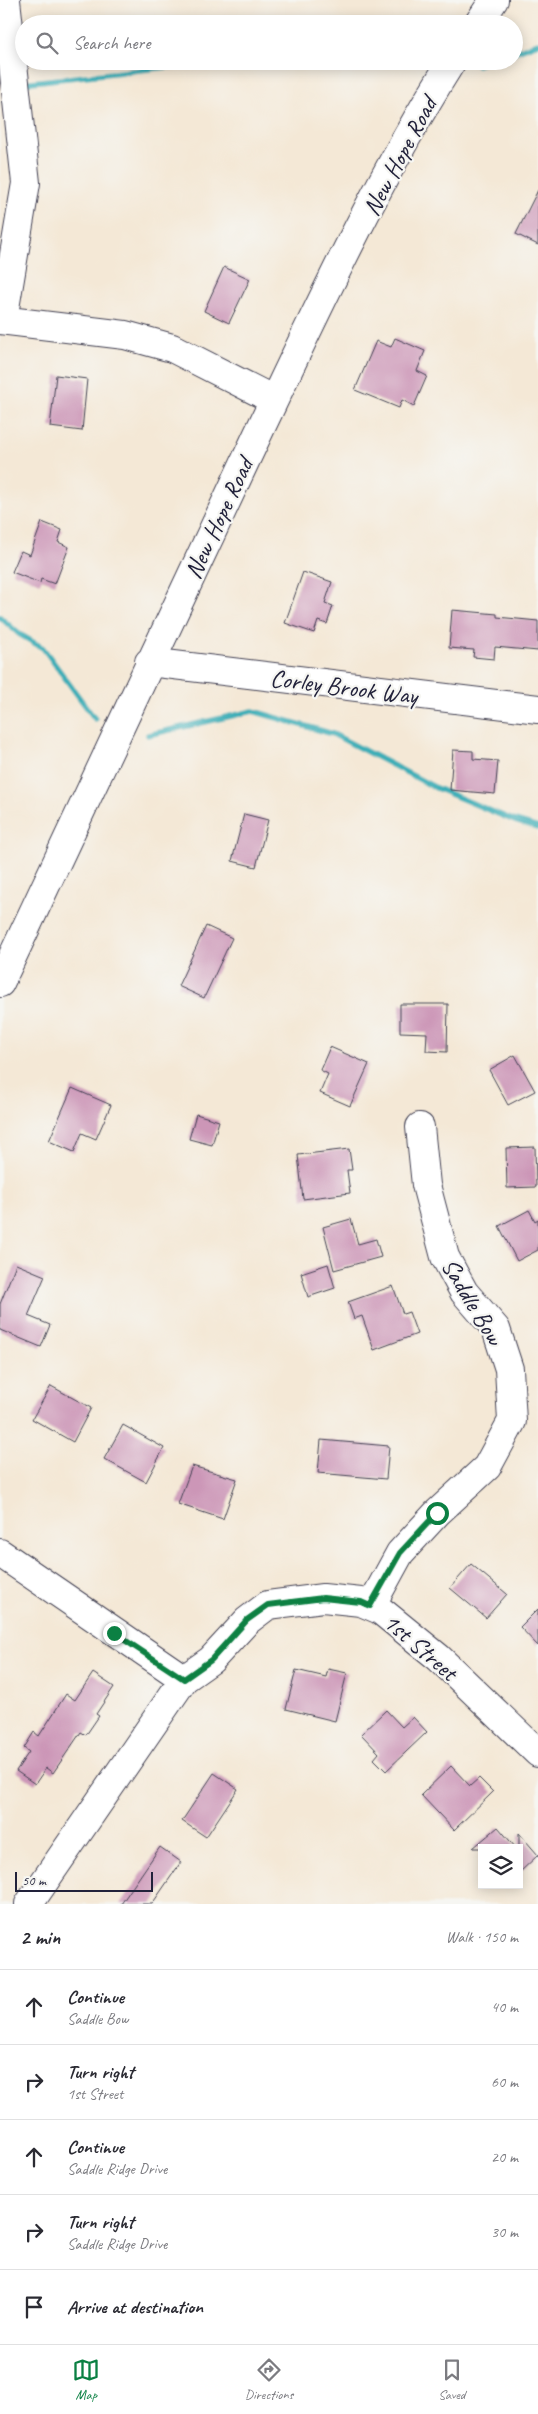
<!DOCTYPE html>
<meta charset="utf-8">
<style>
:root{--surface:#fff;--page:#f7f7f7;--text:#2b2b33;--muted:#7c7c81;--line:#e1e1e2;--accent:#0b8043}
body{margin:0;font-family:Caveat,sans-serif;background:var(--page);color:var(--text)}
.controls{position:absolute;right:15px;bottom:15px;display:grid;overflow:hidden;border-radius:0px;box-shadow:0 2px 12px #0003}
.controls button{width:45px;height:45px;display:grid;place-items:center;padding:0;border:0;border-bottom:1px solid var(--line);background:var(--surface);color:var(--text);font:25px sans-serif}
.scale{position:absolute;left:15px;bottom:12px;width:138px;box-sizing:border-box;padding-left:5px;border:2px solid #22223b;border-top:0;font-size:14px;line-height:18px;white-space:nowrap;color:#22223b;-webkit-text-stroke:4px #f6f6f2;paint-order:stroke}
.stop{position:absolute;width:15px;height:15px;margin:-11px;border:4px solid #0b8043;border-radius:50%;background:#fff}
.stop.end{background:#0b8043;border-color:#fff;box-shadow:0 1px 5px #0008}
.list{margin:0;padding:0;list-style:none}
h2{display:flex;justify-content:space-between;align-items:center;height:65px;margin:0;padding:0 20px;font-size:21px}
h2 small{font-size:16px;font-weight:400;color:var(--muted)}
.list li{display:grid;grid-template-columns:32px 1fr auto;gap:15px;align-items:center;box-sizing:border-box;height:75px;padding:0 20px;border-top:1px solid var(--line)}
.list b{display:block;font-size:19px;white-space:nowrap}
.list p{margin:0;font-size:16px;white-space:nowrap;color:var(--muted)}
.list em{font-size:16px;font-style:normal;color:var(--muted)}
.icon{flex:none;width:28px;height:28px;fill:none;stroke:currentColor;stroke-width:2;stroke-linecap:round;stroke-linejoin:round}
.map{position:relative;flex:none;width:538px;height:1904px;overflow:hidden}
.search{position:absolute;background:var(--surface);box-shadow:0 2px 12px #0003;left:15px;right:15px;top:15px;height:55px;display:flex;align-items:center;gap:12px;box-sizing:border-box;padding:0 18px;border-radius:28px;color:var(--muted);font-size:19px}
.sheet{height:440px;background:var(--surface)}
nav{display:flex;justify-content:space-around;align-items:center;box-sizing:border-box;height:70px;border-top:1px solid var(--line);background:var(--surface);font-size:14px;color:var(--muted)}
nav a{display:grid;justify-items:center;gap:2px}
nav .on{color:var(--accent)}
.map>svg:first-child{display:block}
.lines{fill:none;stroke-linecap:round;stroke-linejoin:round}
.stream{stroke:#3daeb7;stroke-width:5.5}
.building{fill:#cc96b7}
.minor-casing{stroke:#424052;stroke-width:30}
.minor{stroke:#fff;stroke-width:28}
.route{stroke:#0b8043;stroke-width:6}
.labels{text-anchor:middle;stroke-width:4.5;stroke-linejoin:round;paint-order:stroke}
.street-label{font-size:25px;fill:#22223b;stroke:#f6f6f2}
</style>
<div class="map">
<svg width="538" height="1904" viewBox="0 0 538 1904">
<rect width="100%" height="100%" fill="#f6f6f2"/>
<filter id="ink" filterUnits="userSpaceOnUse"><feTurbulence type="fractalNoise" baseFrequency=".02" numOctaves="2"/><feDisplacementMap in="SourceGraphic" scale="10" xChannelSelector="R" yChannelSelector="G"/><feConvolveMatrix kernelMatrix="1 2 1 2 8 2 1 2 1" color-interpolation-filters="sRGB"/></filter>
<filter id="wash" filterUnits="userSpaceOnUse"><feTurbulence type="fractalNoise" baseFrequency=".0096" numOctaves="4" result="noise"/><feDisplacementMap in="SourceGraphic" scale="20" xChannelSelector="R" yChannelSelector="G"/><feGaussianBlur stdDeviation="1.12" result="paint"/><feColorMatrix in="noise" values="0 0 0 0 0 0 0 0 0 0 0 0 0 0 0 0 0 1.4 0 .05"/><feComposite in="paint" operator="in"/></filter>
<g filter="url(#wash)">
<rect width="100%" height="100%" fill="#f4e8d6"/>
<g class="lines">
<path class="stream" d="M514,52L538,43
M477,65L487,61
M22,83L221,61
M0,617L19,634L43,648L95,719
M148,735L253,711L333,734L436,788L515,821L538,828"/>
</g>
<g id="blocks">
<path class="building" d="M538,190V245L516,234Z
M224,267L250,279L229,323L204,311Z
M395,338L425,351L417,371L427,376L414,406L402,400L399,408L355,390L376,341L391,347Z
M56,375L87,379L82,431L50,427Z
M42,522L62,530L58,542L69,547L55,584L41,579L40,583L12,572L21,551L30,555Z
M303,572L332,582L325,603L333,606L327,624L318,621L314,633L285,623Z
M452,610L497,614V617L538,621V651L495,647L494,659L473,657L474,650L449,648Z
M453,750L473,751V759L498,761L495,794L450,790Z
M244,814L268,820L256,867L232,861Z
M206,926L232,938L204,998L178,986Z
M400,1004H448L447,1052L426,1051L427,1033L400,1032Z
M330,1047L369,1064L350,1106L320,1093L328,1074L320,1070Z
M515,1055L535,1091L508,1105L489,1070Z
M72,1088L111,1105L96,1139L82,1133L74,1152L49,1141Z
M196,1114L219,1121L212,1145L189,1139Z
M535,1147L536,1187L507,1188L506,1148Z
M349,1149L352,1170H347L350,1193L303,1199L298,1155Z
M529,1210L535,1221L538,1219V1250L517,1261L499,1226Z
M351,1219L358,1244L376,1239L381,1257L334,1270L323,1227Z
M16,1264L45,1276L28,1316L50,1325L41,1347L0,1330V1304Z
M328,1264L335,1288L308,1297L301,1273Z
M393,1286L403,1314L409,1312L417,1334L374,1350L362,1316L354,1319L348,1302Z
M51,1386L91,1408L73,1442L32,1419Z
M123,1425L164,1448L146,1482L104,1459Z
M321,1440L389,1446L386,1479L318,1473Z
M192,1466L237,1479L223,1519L178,1504Z
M471,1564L507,1594L486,1618L450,1588Z
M538,1609V1646L520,1627Z
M328,1669L347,1673L335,1721L286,1709L296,1670L326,1677Z
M93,1673L114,1687L96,1714L99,1716L86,1735L81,1732L53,1773L46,1768L35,1784L16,1771L29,1752L24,1748L34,1732L39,1736L66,1694L75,1700Z
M386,1710L402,1727L413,1717L427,1732L386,1771L374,1759L379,1753L361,1734Z
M451,1766L470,1786L479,1778L493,1792L454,1830L421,1795Z
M214,1773L238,1789L206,1837L182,1821Z
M498,1827L516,1848H473Z
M519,1833L538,1855L519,1873Z
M160,1847L181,1862L152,1904H121Z"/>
</g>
</g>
<g filter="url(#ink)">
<use href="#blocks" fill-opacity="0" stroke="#424052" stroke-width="1"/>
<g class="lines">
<defs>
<path id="minor" d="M478,24L494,0
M0,320L125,335L172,348L274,400
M3,320L26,183L6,0
M149,662L538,709
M0,983C87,801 170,618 257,436C317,310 377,180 452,61
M0,1553L184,1679
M371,1606L400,1553L437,1513L487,1467L512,1421L509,1369L496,1329L464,1292L445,1257L426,1185L420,1127
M29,1904L184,1679L211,1660L247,1621L268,1605L323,1598L361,1602L380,1610L439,1658L538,1753"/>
</defs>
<use href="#minor" class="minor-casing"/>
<use href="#minor" class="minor"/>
</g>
</g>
<g class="lines" filter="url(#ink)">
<path class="route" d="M114,1633L184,1679L211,1660L247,1620L268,1605L323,1598L361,1602L370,1606L400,1553L437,1513"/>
</g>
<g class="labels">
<g class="street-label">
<text transform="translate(399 156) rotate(-62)" y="9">New Hope Road</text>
<text transform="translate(218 518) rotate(-65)" y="9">New Hope Road</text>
<text transform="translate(344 686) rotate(7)" y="9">Corley Brook Way</text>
<text transform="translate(473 1301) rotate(59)" y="9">Saddle Bow</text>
<text transform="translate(421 1646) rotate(41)" y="9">1st Street</text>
</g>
</g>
</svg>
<div class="controls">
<button><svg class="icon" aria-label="layers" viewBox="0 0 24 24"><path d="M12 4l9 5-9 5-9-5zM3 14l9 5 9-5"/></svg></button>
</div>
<div class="scale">50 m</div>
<div class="stop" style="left:437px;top:1513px"></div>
<div class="stop end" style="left:114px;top:1633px"></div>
<div class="search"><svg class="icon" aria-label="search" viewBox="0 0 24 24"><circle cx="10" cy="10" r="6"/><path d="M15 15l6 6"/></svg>Search here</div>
</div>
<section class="sheet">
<h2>2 min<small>Walk · 150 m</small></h2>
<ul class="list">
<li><svg class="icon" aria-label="ahead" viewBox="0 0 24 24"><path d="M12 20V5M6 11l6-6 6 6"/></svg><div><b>Continue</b><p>Saddle Bow</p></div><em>40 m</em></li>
<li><svg class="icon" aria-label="right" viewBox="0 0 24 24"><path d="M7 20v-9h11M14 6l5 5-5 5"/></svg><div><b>Turn right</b><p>1st Street</p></div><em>60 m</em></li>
<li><svg class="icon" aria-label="ahead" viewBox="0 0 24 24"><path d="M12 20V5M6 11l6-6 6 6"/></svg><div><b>Continue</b><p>Saddle Ridge Drive</p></div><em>20 m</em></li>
<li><svg class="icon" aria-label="right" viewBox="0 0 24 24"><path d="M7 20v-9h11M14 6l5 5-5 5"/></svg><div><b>Turn right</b><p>Saddle Ridge Drive</p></div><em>30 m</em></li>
<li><svg class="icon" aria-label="arrive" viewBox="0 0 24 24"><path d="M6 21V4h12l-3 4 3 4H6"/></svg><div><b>Arrive at destination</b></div></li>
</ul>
</section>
<nav>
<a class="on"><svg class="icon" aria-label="map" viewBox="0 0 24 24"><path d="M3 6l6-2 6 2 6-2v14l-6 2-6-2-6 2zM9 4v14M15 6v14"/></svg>Map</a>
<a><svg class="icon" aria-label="directions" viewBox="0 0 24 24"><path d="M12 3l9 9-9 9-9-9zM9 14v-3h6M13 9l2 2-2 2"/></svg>Directions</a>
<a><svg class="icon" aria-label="saved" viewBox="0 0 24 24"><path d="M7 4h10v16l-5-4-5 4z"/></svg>Saved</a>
</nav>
